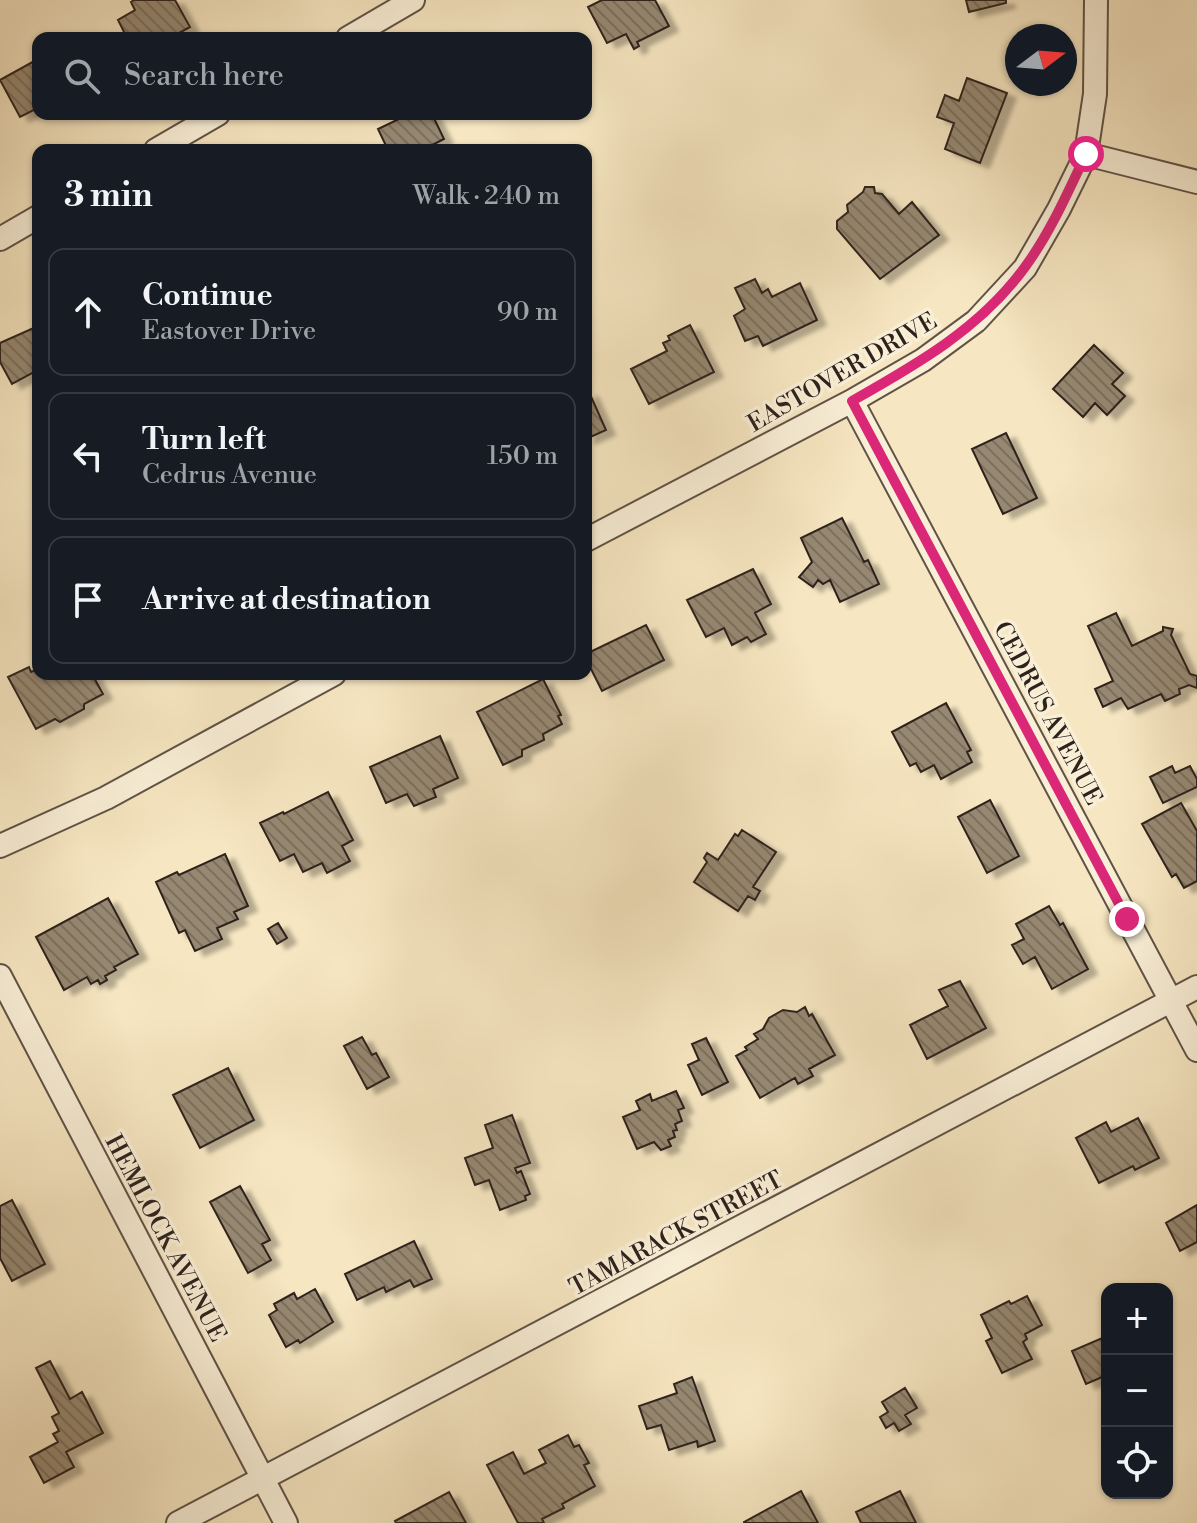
<!DOCTYPE html>
<meta charset="utf-8">
<style>
:root{--surface:#171b24;--page:#20242c;--text:#f1f3f6;--muted:#9ea1a6;--line:#363941}
body{margin:0;font-family:"Libre Bodoni",serif;background:var(--page);color:var(--text)}
.controls{position:absolute;right:24px;bottom:24px;display:grid;overflow:hidden;border-radius:16px;box-shadow:0 2px 6px #0004}
.controls button{width:72px;height:72px;display:grid;place-items:center;padding:0;border:0;border-bottom:2px solid var(--line);background:var(--surface);color:var(--text);font:40px sans-serif}
.compass{position:absolute;left:1005px;top:24px;width:72px;height:72px;border-radius:50%;background:var(--surface);box-shadow:0 2px 6px #0004;rotate:74deg}
.stop{position:absolute;width:24px;height:24px;margin:-18px;border:6px solid #db2777;border-radius:50%;background:#fff}
.stop.end{background:#db2777;border-color:#fff;box-shadow:0 2px 8px #0008}
.list{margin:0;padding:0;list-style:none}
h2{display:flex;justify-content:space-between;align-items:center;height:104px;margin:0;padding:0 32px;font-size:34px}
h2 small{font-size:26px;font-weight:400;color:var(--muted)}
.list li{display:grid;grid-template-columns:52px 1fr auto;gap:24px;align-items:center;box-sizing:border-box;height:128px;margin:0 16px 16px;padding:0 16px;border:2px solid var(--line);border-radius:16px}
.list b{display:block;font-size:30px;white-space:nowrap}
.list p{margin:0;font-size:26px;white-space:nowrap;color:var(--muted)}
.list em{font-size:26px;font-style:normal;color:var(--muted)}
.icon{flex:none;width:44px;height:44px;fill:none;stroke:currentColor;stroke-width:2;stroke-linecap:round;stroke-linejoin:round}
.map{position:relative;flex:none;width:1197px;height:1523px;overflow:hidden}
.search{position:absolute;background:var(--surface);box-shadow:0 2px 6px #0004;left:32px;top:32px;width:560px;height:88px;display:flex;align-items:center;gap:20px;box-sizing:border-box;padding:0 28px;border-radius:16px;color:var(--muted);font-size:30px}
.panel{position:absolute;background:var(--surface);box-shadow:0 2px 6px #0004;left:32px;top:144px;width:560px;height:536px;border-radius:16px}
.map>svg:first-child{display:block}
.building{fill:url(#building-back-hatch);stroke:#2e221d;stroke-width:2;filter:url(#shadow)}
.lines{fill:none;stroke-linecap:round;stroke-linejoin:round}
.street-casing{stroke:#605346;stroke-width:26}
.street{stroke:#f9efd7;stroke-width:22}
.route{stroke:#db2777;stroke-width:10}
.labels{text-anchor:middle;stroke-width:7;stroke-linejoin:round;paint-order:stroke}
.street-label{font-size:24px;fill:#2e221d;stroke:#f9efd7}
</style>
<div class="map">
<svg width="1197" height="1523" viewBox="0 0 1197 1523">
<defs>
<pattern id="building-back-hatch" width="6" height="6" patternUnits="userSpaceOnUse" patternTransform="scale(2)"><rect width="6" height="6" fill="#968872"/><path d="M-1 5l2 2M0 0l6 6M5-1l2 2" fill="none" stroke="#7b6f5d"/></pattern>
<filter id="shadow"><feDropShadow dx="9" dy="5" stdDeviation="2" flood-color="#0004"/></filter>
</defs>
<rect width="100%" height="100%" fill="#f6e6c1"/>
<filter id="stains"><feTurbulence type="fractalNoise" baseFrequency=".0025" numOctaves="4"/><feColorMatrix values="0 0 0 0 .2 0 0 0 0 .09 0 0 0 0 .02 0 0 0 .5 -.17"/></filter>
<radialGradient id="worn" r=".72"><stop offset=".6" stop-color="#630" stop-opacity="0"/><stop offset="1" stop-color="#630" stop-opacity=".3"/></radialGradient>
<path class="building" d="M134,0H175L190,27L170,38H127L118,20L135,10L131,2Z
M602,0H655L669,26L637,42L639,46L634,49L626,34L607,43L588,7Z
M966,0H1006V3L969,12Z
M38,59V108L20,117L0,80Z
M967,78L1007,93L980,163L945,149L954,123L937,117L945,95L959,101Z
M397,114H432L444,139L430,146L431,150H388L378,129L399,119Z
M865,187H874L875,193L882,194L899,214L912,202L939,235L880,279L837,229V221L848,212L847,205L863,192Z
M755,279L762,293L768,289L772,297L800,283L817,320L763,346L758,336L745,341L734,316L745,309L735,288Z
M690,325L714,372L649,404L631,369L667,351L663,343L670,340L668,336Z
M38,326V370L12,384L0,362V343Z
M1094,345L1123,373L1112,384L1125,396L1107,415L1095,403L1083,417L1053,389Z
M589,392L606,430L586,439V393Z
M1006,433L1037,498L1003,514L972,449Z
M842,518L864,562L868,560L879,584L840,602L830,580L823,584L818,580L813,587L799,577L812,562L801,538Z
M753,569L771,604L755,613L766,634L751,642L747,637L732,645L724,628L706,637L687,600Z
M1116,613L1132,646L1163,631V627L1173,629L1171,635L1190,674L1197,676V688L1189,685L1179,689L1180,694L1165,701L1161,694L1128,709L1121,698L1103,707L1095,689L1113,681L1088,626Z
M646,625L664,660L602,691L586,659V654Z
M29,667L31,672L38,669V674H92L103,694L84,704V709L60,722L55,719L36,729L8,677Z
M543,679L561,715L558,716L562,724L543,734L544,740L522,750V756L503,765L477,712Z
M946,703L971,750L967,752L972,762L941,779L934,765L921,772L916,763L910,766L892,732Z
M440,736L458,778L433,789L436,797L414,806L407,794L386,803L370,767Z
M1172,766L1175,773L1190,766L1197,779V787L1163,803L1150,777Z
M328,792L353,840L342,846L350,861L327,873L322,863L303,872L294,854L280,861L260,823L283,812L284,814Z
M990,800L1019,856L987,873L958,817Z
M1181,803L1197,831V881L1184,888L1176,874L1172,877L1142,824Z
M742,830L776,852L753,887L760,891L755,900L748,896L738,911L694,882L707,862L704,858L707,853L718,860L735,834L738,836Z
M225,854L248,906L234,912L238,919L217,928L222,939L195,951L185,930L179,933L156,882L177,872L179,875Z
M108,898L138,954L114,967L116,970L105,976L107,980L100,984L98,980L91,984L87,977L64,990L36,937Z
M1049,906L1060,925L1063,923L1088,969L1052,989L1035,957L1023,964L1012,945L1024,939L1016,924Z
M278,923L287,938L277,944L268,929Z
M960,981L986,1028L927,1059L910,1025L948,1006L939,990Z
M805,1007L809,1016L812,1014L835,1055L809,1069L813,1076L798,1084L795,1078L760,1098L736,1056L747,1050L745,1047L758,1039L754,1034L763,1029L769,1018L783,1010L797,1012Z
M362,1037L372,1055L376,1053L389,1077L367,1089L344,1046Z
M706,1038L728,1082L702,1095L688,1065L699,1060L692,1044Z
M228,1068L254,1120L200,1148L173,1095Z
M676,1091L684,1108L678,1110L682,1121L675,1124L677,1130L673,1131L675,1137L668,1140L671,1146L661,1150L654,1142L637,1149L623,1117L640,1110L636,1101L650,1094L652,1101Z
M512,1115L530,1163L515,1168L517,1173L521,1171L530,1194L525,1196L526,1200L500,1210L489,1180L475,1185L465,1158L493,1148L485,1125Z
M1138,1118L1159,1158L1135,1170L1133,1166L1099,1183L1076,1138L1106,1122L1111,1132Z
M240,1186L270,1240L262,1244L271,1260L248,1273L210,1202Z
M12,1200L45,1264L12,1281L0,1258V1206Z
M1197,1205V1242L1180,1251L1166,1223Z
M414,1241L432,1279L414,1287L410,1280L386,1292L384,1287L357,1300L345,1274Z
M315,1289L333,1322L300,1343L298,1340L286,1347L269,1315L277,1310L274,1304L294,1293L297,1299Z
M1027,1296L1042,1325L1025,1334L1027,1339L1023,1342L1032,1359L1002,1373L986,1341L992,1338L981,1315L1009,1301L1011,1304Z
M1107,1336V1375L1086,1384L1072,1351Z
M50,1361L70,1399L82,1392L103,1433L66,1452L74,1467L44,1483L30,1457L58,1442L53,1434L59,1431L52,1417L59,1413L36,1368Z
M692,1377L715,1441L698,1447L697,1441L669,1450L661,1425L647,1429L639,1406L677,1393L674,1384Z
M905,1388L917,1408L905,1415L911,1424L899,1431L894,1423L886,1428L880,1417L888,1412L882,1402Z
M568,1435L574,1447L579,1445L589,1463L584,1465L595,1486L562,1504L564,1508L542,1519L544,1523H518L487,1465L513,1452L524,1474L546,1463L539,1450Z
M801,1491L818,1523H744V1522Z
M900,1491L916,1523H861L856,1512Z
M449,1492L466,1523H396L395,1521Z"/>
<g class="lines">
<defs>
<path id="street" d="M348,38L413,0
M156,150L218,114
M1086,154L1197,182
M0,239L38,217
M852,401L1197,1050
M586,540L852,401L923,360L976,321L1025,268L1059,209L1086,154L1095,94L1096,0
M0,846L106,798L334,674
M0,976L286,1523
M178,1523L1197,987"/>
</defs>
<use href="#street" class="street-casing"/>
<use href="#street" class="street"/>
</g>
<g class="lines">
<path class="route" d="M1086,154C1068,192 1050,233 1025,267C981,328 916,365 852,401L1127,919"/>
</g>
<g class="labels">
<g class="street-label">
<text transform="translate(842 372) rotate(-30)" y="8">EASTOVER DRIVE</text>
<text transform="translate(1048 713) rotate(62)" y="8">CEDRUS AVENUE</text>
<text transform="translate(676 1233) rotate(-28)" y="8">TAMARACK STREET</text>
<text transform="translate(166 1238) rotate(62)" y="8">HEMLOCK AVENUE</text>
</g>
</g>
<rect width="100%" height="100%" filter="url(#stains)"/>
<rect width="100%" height="100%" fill="url(#worn)"/>
</svg>
<div class="controls">
<button>+</button>
<button>−</button>
<button><svg class="icon" aria-label="locate" viewBox="0 0 24 24"><circle cx="12" cy="12" r="6"/><path d="M12 2v4M12 18v4M2 12h4M18 12h4"/></svg></button>
</div>
<svg class="compass" viewBox="-18 -18 36 36"><path d="M0-13l5 13h-10z" fill="#e53935"/><path d="M0 13l5-13h-10z" fill="#9ea1a6"/></svg>
<div class="stop" style="left:1086px;top:154px"></div>
<div class="stop end" style="left:1127px;top:919px"></div>
<div class="search"><svg class="icon" aria-label="search" viewBox="0 0 24 24"><circle cx="10" cy="10" r="6"/><path d="M15 15l6 6"/></svg>Search here</div>
<section class="panel">
<h2>3 min<small>Walk · 240 m</small></h2>
<ul class="list">
<li><svg class="icon" aria-label="ahead" viewBox="0 0 24 24"><path d="M12 20V5M6 11l6-6 6 6"/></svg><div><b>Continue</b><p>Eastover Drive</p></div><em>90 m</em></li>
<li><svg class="icon" aria-label="left" viewBox="0 0 24 24"><path d="M17 20v-9H6M10 6l-5 5 5 5"/></svg><div><b>Turn left</b><p>Cedrus Avenue</p></div><em>150 m</em></li>
<li><svg class="icon" aria-label="arrive" viewBox="0 0 24 24"><path d="M6 21V4h12l-3 4 3 4H6"/></svg><div><b>Arrive at destination</b></div></li>
</ul>
</section>
</div>
